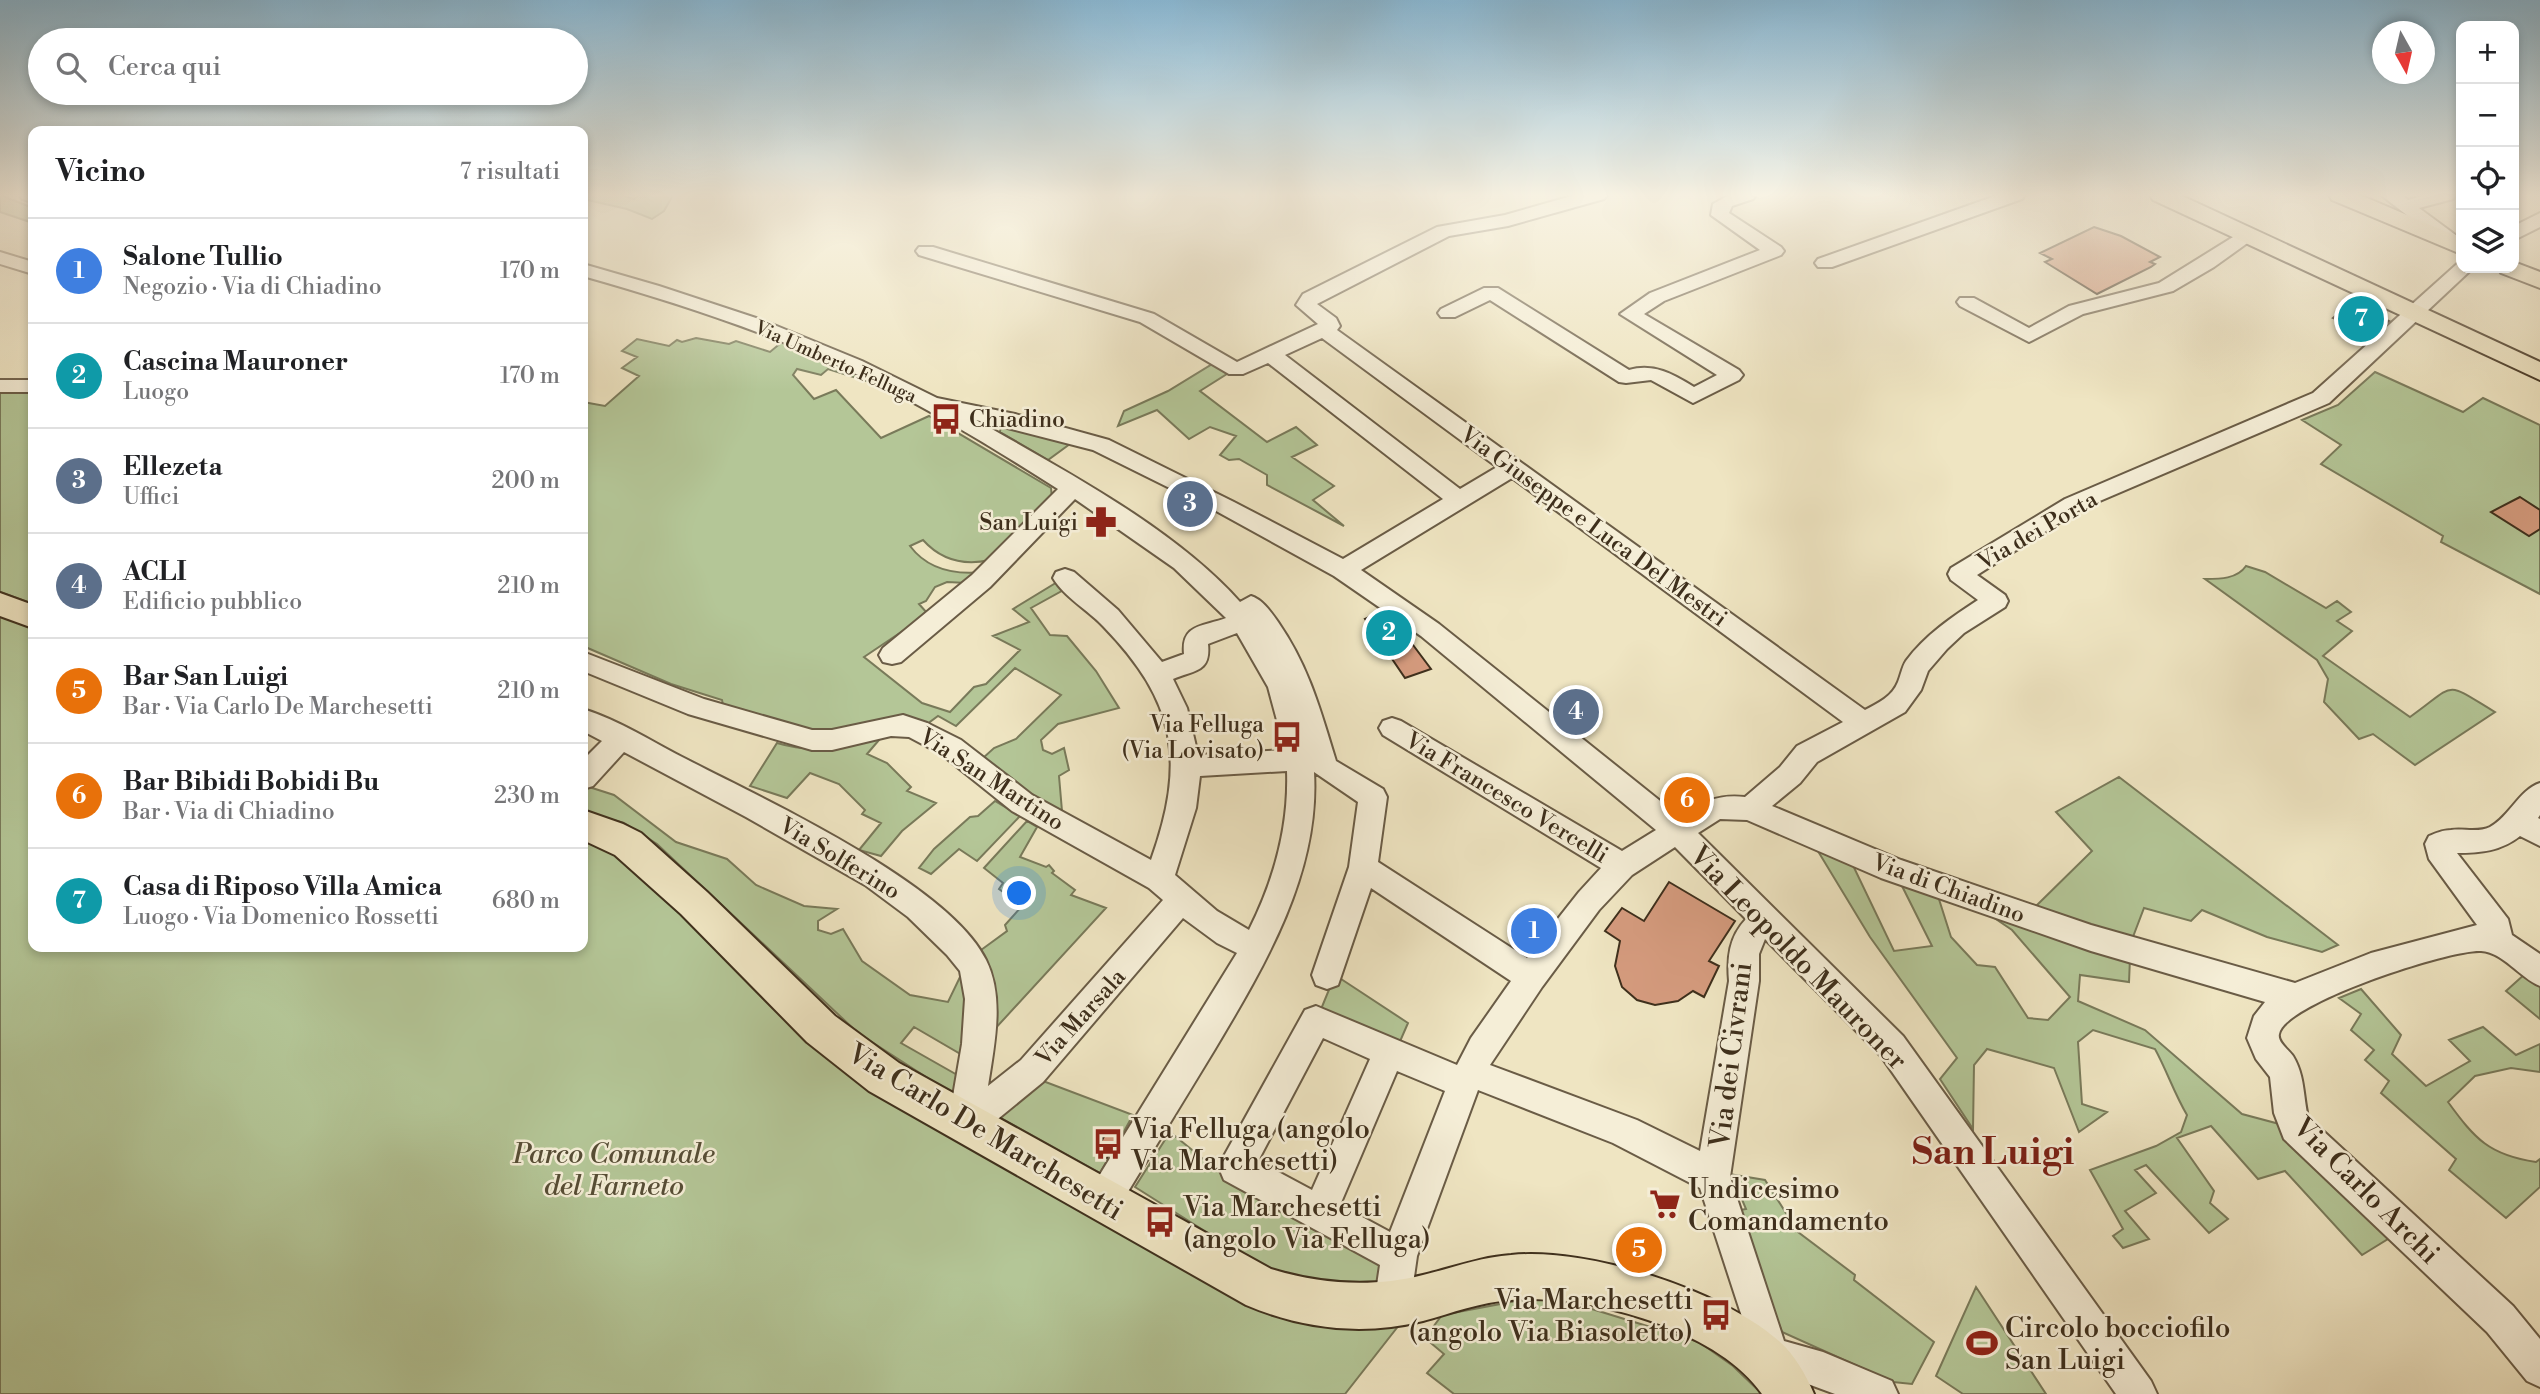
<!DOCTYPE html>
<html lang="it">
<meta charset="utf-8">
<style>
:root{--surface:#fff;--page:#f2f2f2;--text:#202124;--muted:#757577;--line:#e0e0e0;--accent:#0f766e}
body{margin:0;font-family:"Libre Bodoni",serif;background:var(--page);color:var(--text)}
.controls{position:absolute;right:21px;top:21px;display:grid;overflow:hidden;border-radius:14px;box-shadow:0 4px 10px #0003}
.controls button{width:63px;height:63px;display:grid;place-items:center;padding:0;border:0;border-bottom:2px solid var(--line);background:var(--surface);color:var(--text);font:35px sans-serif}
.compass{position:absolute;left:2372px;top:21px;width:63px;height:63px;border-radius:50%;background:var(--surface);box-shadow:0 4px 10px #0003;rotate:172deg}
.you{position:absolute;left:1020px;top:894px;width:24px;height:24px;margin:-18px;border:5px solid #fff;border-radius:50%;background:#1a73e8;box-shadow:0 0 0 10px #1a73e833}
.badge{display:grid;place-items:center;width:46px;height:46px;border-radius:50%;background:var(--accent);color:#fff;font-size:23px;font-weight:700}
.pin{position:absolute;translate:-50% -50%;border:4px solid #fff;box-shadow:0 2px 7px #0006}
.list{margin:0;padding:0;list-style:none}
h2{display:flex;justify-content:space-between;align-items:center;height:91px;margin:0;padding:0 28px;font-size:30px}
h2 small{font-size:23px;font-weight:400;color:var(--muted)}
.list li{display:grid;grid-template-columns:46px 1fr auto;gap:21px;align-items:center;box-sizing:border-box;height:105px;padding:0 28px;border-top:2px solid var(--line)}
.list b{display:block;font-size:26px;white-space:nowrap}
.list p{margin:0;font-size:23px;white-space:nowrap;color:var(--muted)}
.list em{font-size:23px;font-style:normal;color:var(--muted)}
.icon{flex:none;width:38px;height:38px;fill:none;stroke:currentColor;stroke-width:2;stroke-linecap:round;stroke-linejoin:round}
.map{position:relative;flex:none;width:2540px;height:1394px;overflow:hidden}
.search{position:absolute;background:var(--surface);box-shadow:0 4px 10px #0003;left:28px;top:28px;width:560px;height:77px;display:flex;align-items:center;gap:18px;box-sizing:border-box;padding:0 24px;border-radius:38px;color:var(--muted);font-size:26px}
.panel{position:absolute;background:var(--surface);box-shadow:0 4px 10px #0003;left:28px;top:126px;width:560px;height:826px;border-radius:14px}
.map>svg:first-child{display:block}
.green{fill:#b4c697;stroke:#797a5a;stroke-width:2}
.building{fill:#d59b7e;stroke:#3e2f1c;stroke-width:2}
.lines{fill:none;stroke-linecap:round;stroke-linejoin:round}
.minor-casing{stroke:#6a5c46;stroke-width:4}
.major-casing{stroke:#3e2f1c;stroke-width:4}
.minor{fill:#f5eed7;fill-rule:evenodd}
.major{fill:#efe5c2;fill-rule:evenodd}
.labels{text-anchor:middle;stroke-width:5;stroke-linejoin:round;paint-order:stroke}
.far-street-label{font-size:19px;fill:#3e2f1c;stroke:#f5eed7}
.poi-label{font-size:23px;fill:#3e2f1c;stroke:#f5eed7;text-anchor:end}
.street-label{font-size:23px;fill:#3e2f1c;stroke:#f5eed7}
.near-street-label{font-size:28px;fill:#3e2f1c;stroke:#f5eed7}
.near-poi-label{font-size:28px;fill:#3e2f1c;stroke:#f5eed7;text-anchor:start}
.near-park-label{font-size:28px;font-style:italic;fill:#564d35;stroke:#f5eed7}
.near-district-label{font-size:37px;font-weight:bold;fill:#7a1f14;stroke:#f5eed7}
</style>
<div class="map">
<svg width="2540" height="1394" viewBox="0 0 2540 1394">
<rect width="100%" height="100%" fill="#efe5c2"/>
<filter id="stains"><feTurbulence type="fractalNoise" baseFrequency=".00286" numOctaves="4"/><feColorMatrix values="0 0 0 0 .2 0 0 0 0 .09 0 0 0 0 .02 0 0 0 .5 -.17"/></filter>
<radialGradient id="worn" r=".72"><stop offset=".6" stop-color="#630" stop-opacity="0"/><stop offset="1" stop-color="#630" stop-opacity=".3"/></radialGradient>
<path class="green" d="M0,195L33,208V223L0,212Z
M583,195H620L634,199L638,195H673L664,211L652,219L627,209L583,199Z
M696,338L729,344L736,341L770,352L782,342L869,379L866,381L828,369L821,375L797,369L793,375L814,399L836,390L881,438L929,416L1051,488L1052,498L990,560C963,566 941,560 923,540L910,546C928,570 954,575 983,572L967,583L947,582L935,587L926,601L919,604L928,614L864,657L922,703L950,712L974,687L986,684L1020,650L993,636L1029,622L1013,609L1059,581L1067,588L1031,608L1050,635L1067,636L1096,671L1119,708L1058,724L1041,740L1043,750L1052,754L1064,748L1069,770L1059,776L1062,811L1010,784L983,758L994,748L1016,739L1061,695L1015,668L956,726L938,716L927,724L915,719H897L820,732L724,710L722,700L671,684L583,646V402L605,406L639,376L622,368L637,357L622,351L637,339L669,346L677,340L682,342Z
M1214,363L1230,372L1200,391L1267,442L1296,427L1317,445L1292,457L1334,486L1313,500L1344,526L1267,485V475L1239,459L1229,460L1220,455L1236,436L1210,427L1189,439L1157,410L1118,426L1124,411L1168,391Z
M2375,372L2463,412L2483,398L2540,425V594L2441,542L2443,536L2321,464L2341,445L2302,420L2338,405Z
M0,393H33V604L0,592Z
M1001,424L1074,441L1048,460L1000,432Z
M2246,566L2265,572L2326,608L2337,601L2351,612L2337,621L2352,631L2323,656L2410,717C2458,683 2442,680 2495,712L2415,765L2373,734L2359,739L2324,702L2328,679L2317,660L2205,579C2220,579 2237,579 2246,566Z
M0,615L33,629V947H583V837L599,842L1058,1198L1403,1320L1345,1394H0Z
M885,733L867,754L887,763L911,787L907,791L936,803L902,831L881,856L859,850L881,823L862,814L865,810L839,784L810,773L787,798L750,786L777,743C821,756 843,744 885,733Z
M2119,777L2338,945L2322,952L2267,937L2202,910L2191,921L2144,908L2131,942L2032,910L2092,851L2056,812Z
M586,786L614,795L676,842L727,859L756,885L804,906L837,909L818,921V930L831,934L843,929L862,961L910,995L948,1002L961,975L967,993L964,1056L914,1027L901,1043L959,1076L957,1097L858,1033L657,844L624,823L583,812V790Z
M995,801L1020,816L977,861L959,849L931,874L919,868L934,849L970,817L978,816Z
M1027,821L1037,827L1020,857L1046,867L1049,865L1054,871L1052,873L1075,890L1071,895L1106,908L993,1031L992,980L981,950L1007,931L1005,925L1022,906L999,889L1003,883L984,868Z
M1810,838L1848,855L1894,951L1932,946L1898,878L1937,893L1951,937L1977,965L1995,967L2028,1018L2048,1020L2070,997L2012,930L1981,909L2130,958L2129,982L2080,975L2078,1001L2145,1030L2242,1114L2283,1125L2396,1234L2362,1255L2285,1171L2258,1179L2211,1126L2177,1138L2214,1191L2210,1203L2228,1219L2209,1233L2146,1165L2135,1170L2156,1193L2125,1211L2149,1239L2123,1248L2113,1236L2123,1229L2090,1170L2156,1146L2181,1132L2187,1115C2174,1093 2167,1071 2155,1049L2093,1030L2078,1042L2082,1104L2107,1112L2079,1132L2054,1068L1987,1049L1974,1065L1973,1129L1940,1079L1957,1058L1870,937Z
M2526,973L2540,983V1019L2506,991Z
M1335,975L1408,1023L1398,1046L1319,1014Z
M2361,989L2401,1035L2392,1054L2426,1086L2470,1061L2449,1040L2483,1027L2516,1055L2540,1044V1072L2511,1068L2475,1076L2448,1102C2475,1139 2489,1155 2536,1162L2540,1159V1187L2506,1218L2449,1170L2456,1159L2381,1093L2389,1081L2365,1060L2374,1050L2351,1030L2361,1014L2339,998Z
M1035,1078L1133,1115L1122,1135L1108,1129L1095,1153L1108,1159L1100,1173L999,1117Z
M1170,1132L1218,1171L1383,1259L1376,1287L1313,1285L1265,1269L1135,1187Z
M1723,1173L1765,1180L1798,1232L1855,1275L1854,1280L1934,1342L1912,1384L1893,1382L1782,1332L1735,1211L1746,1209L1741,1197L1730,1198Z
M1976,1287L2046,1394H1963L1936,1376Z
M1532,1298L1579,1305L1699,1342L1733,1366L1762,1394H1454L1427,1373L1444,1354L1425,1338L1442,1315Z"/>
<path class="building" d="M2094,227L2121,236L2160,257L2150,262L2155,264L2151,267L2097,294L2045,262L2052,259L2040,253Z
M2351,303L2374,312L2373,314L2389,321L2373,335L2333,318Z
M2520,497L2540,510V529L2529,536L2491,512Z
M1381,612L1395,621L1431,669L1405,678L1365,619Z
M1669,882L1735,921L1709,961L1719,966L1704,997L1693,991L1678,1001L1655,1005L1637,1000L1622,987L1615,966L1620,941L1605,931L1622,908L1644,921Z
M1108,1129L1121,1135L1107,1158L1095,1153Z"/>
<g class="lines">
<defs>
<path id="minor" d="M19,195H33V202L22,199Z
M1575,195H1607L1604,199L1508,226L1449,236L1317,304L1336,318L1340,326L1337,330L1865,710C1878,703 1892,697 1898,682C1901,675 1902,667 1906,661C1925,635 1952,617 1978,600L1951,580L1948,574L1951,568L2065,499L2313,393L2457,264L2461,263V268H2473L2329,403L2081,509L1977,575L2005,595L2008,601L2005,607L1964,633L1947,649L1928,671L1921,690L1905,712L1817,762L1800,783L1772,806L1901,860L2091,925L2295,983L2371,953L2477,925L2429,859L2425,844L2429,836C2436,833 2443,830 2451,830C2463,828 2478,833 2490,827C2510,816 2519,790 2540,783V815L2538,818L2540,819V846L2520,836C2501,851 2481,853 2457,853L2508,919L2512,935L2540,954V986C2520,978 2503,952 2481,951C2451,949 2284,1003 2279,1034C2277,1042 2289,1050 2293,1056C2305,1076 2303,1096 2308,1117L2513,1306L2540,1339V1387L2527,1381L2487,1332L2284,1139L2274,1113L2270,1077L2256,1059L2247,1038L2254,1016L2265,1002L2091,951L1881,878L1747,820L1720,819L1698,833L1903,1036L2151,1381L2157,1394H2116L1881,1056L1765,939L1759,954V981L1730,1177L1784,1341L1823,1352L1892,1381L1898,1394H1835L1808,1384L1764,1376L1751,1371C1745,1356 1748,1342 1745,1326L1700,1188L1613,1143L1478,1090L1417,1256L1410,1305L1405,1318L1392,1323L1379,1318L1374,1305L1380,1265L1224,1180L1219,1168L1224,1156L1305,1010L1316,1006L1457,1065L1471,1038L1511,981L1371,888L1338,985L1327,989L1316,985L1312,975L1349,867L1358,802L1314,772C1320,873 1265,965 1215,1049C1182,1104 1148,1158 1115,1213L1103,1218L1091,1213L1086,1201L1091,1189L1237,953L1217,943L1183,918L1043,1082L977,1136L965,1141L953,1136L948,1125L962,1044L965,999L960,971L947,955L908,917L865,885L746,817L624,752L593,786L583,789V760L602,741L583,731V709C619,720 654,743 688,760C765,800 949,884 986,960C1005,998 994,1046 988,1086L1021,1060L1163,900L1149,888L1012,811L941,754L909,737L891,736L832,750H812L688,714L583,671V652L704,699L812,730H832L903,715L927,723L961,740L1032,795L1151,860C1186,762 1177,702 1103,626C1088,610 1064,597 1053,578L1056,572L1065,569L1074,572L1118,610L1162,662L1184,654C1181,624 1202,627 1226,618L1174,568L1075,499L990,587L901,662L892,664L883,662L879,655L883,648L972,575L1058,489C998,451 937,413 873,382C780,336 682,304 583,276V264L659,286L762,320L862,361L937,398L1015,414L1109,440L1234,502L1343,559L1443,499L1268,363L1243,374H1229L1140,322L919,255L916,251L919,247H933L1154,314L1237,362L1318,324L1296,305L1303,294L1437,227L1505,215ZM1322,338L1497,467L1460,489L1285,355ZM976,420L1093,450L1218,512L1334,576L1421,636L1656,830L1622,851L1401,721L1392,718L1383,721L1379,728L1383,735L1601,868L1579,892L1527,958L1378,862L1387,797L1383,789L1336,761C1320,709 1309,667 1278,622C1270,611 1263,600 1251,596L1240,602C1173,527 1063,470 976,420ZM1512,478L1843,722L1797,746L1780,767L1745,797C1718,794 1702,802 1679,816L1439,624L1361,570ZM1237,633L1268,687L1285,750L1198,755L1187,708L1173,679C1195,670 1211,672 1208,644ZM1287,771C1289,827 1274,880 1249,930L1217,911L1175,875L1196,808L1200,776ZM1675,847L1746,919C1729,937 1727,958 1729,981L1700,1151L1637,1120L1490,1065L1542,987L1599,910L1632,875ZM1323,1038L1370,1059L1312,1190L1258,1161ZM1397,1071L1445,1091L1390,1232L1340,1205Z
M1729,195H1756L1753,199L1732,206L1729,213L1781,247L1784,251L1781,255L1664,301L1644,314L1739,370L1743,375L1739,380L1693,403L1651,380L1626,383L1619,382L1490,300L1455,317H1441L1438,313L1441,309L1484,288H1498L1629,370C1654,363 1673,374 1694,387L1717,375L1620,314L1650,293L1760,250L1711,215L1713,204Z
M1998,195H2025L2022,199L1832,267H1818L1815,263L1818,259Z
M2381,195H2402L2408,200L2425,195H2456L2453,199L2419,208L2461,239V248H2449Z
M2540,213V227L2514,240V226Z
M2246,229L2253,231L2255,235L2253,239L2214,267L2173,291L2083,314L2029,342L1960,306L1957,302L1960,298H1974L2029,328L2069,306L2159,283Z
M0,252L33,262V274L0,264Z
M0,380H33V392H0Z"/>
<path id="major" d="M2150,195H2180L2540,362V380L2153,200Z
M2329,195H2360L2461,238V254L2332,200Z
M2514,262L2540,272V288L2501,273L2498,268H2514Z
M0,593L33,605V628L0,616Z
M583,810L623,824L641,833L707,892L835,1016L899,1063L1271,1269C1321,1284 1371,1288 1423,1275C1452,1268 1481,1257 1511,1255C1588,1247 1721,1290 1779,1341C1795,1355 1806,1375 1814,1394H1762C1718,1329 1586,1293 1511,1300C1481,1302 1452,1313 1423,1321C1363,1336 1303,1329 1246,1305L869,1091L807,1042L681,914L615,855L583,840Z"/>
</defs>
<use href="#minor" class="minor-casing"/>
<use href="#major" class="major-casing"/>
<use href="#minor" class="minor"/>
<use href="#major" class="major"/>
</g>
<linearGradient id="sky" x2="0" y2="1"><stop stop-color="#89b8d4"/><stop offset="0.5" stop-color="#f8f3e4"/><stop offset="1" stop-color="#f8f3e4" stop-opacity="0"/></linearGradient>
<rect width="2540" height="390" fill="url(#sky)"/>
<defs>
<symbol id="bus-bare" viewBox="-9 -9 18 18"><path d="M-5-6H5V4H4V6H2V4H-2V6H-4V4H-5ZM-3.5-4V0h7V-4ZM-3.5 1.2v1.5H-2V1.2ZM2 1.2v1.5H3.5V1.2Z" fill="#8f2418" stroke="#f5eed7" stroke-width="2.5" paint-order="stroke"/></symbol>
<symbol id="pharmacy-bare" viewBox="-9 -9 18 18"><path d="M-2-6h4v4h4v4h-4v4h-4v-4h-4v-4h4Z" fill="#8f2418" stroke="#f5eed7" stroke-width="2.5" paint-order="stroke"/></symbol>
<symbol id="supermarket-bare" viewBox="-9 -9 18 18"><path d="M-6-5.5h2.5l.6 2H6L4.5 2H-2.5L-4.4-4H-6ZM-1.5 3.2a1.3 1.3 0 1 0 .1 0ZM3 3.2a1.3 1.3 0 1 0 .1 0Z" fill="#8f2418" stroke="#f5eed7" stroke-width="2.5" paint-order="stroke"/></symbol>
<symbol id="stadium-bare" viewBox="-9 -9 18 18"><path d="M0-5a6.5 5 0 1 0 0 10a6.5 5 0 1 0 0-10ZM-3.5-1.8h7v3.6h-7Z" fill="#8f2418" stroke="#f5eed7" stroke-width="2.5" paint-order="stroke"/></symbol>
</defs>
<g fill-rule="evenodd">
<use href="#bus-bare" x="924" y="397" width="44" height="44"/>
<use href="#pharmacy-bare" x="1079" y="500" width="44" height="44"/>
<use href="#bus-bare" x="1265" y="715" width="44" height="44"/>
<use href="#bus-bare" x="1086" y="1122" width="44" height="44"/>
<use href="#supermarket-bare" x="1643" y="1182" width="44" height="44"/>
<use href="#bus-bare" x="1138" y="1200" width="44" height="44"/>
<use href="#bus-bare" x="1694" y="1293" width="44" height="44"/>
<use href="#stadium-bare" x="1960" y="1321" width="44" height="44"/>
</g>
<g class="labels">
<g class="far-street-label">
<text transform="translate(836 361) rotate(24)" y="7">Via Umberto Felluga</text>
</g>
<g class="poi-label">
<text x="969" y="427" text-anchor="start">Chiadino</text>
<text x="1078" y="530">San Luigi</text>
<text x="1264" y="732">Via Felluga<tspan x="1264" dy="26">(Via Lovisato)</tspan></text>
</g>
<g class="street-label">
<text transform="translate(1594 526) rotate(36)" y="8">Via Giuseppe e Luca Del Mestri</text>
<text transform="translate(2037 530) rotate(-30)" y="8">Via dei Porta</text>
<text transform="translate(992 779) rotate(33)" y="8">Via San Martino</text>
<text transform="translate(1507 797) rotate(31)" y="8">Via Francesco Vercelli</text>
<text transform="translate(840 858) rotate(31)" y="8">Via Solferino</text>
<text transform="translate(1949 888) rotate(20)" y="8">Via di Chiadino</text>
<text transform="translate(1080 1017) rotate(-48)" y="8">Via Marsala</text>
</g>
<g class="near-street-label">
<text transform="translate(1799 957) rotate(46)" y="10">Via Leopoldo Mauroner</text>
<text transform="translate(1730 1055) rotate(-83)" y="10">Via dei Civrani</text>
<text transform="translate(986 1131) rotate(31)" y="10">Via Carlo De Marchesetti</text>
<text transform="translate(2367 1190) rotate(45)" y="10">Via Carlo Archi</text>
</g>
<g class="near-poi-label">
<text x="1131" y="1138">Via Felluga (angolo<tspan x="1131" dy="32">Via Marchesetti)</tspan></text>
<text x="1688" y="1198">Undicesimo<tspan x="1688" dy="32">Comandamento</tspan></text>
<text x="1183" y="1216">Via Marchesetti<tspan x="1183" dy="32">(angolo Via Felluga)</tspan></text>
<text x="1693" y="1309" text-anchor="end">Via Marchesetti<tspan x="1693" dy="32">(angolo Via Biasoletto)</tspan></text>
<text x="2005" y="1337">Circolo bocciofilo<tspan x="2005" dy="32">San Luigi</tspan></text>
</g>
<g class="near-park-label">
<text x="614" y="1163">Parco Comunale<tspan x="614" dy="32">del Farneto</tspan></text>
</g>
<g class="near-district-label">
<text x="1993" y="1164">San Luigi</text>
</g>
</g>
<rect width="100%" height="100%" filter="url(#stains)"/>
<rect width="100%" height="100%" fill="url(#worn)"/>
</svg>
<div class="controls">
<button>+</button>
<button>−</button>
<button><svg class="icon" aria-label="locate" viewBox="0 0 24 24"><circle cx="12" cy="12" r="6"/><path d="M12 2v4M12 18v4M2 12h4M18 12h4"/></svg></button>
<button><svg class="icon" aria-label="layers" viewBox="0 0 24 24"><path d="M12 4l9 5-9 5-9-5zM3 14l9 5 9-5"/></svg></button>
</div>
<svg class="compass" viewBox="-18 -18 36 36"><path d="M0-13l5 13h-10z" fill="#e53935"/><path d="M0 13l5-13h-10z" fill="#757577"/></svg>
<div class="you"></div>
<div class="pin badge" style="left:1534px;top:931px;background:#3f7fe0">1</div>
<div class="pin badge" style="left:1389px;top:633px;background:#0f9aa8">2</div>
<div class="pin badge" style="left:1190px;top:504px;background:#5c6f8a">3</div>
<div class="pin badge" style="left:1576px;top:712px;background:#5c6f8a">4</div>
<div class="pin badge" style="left:1639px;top:1250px;background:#e8710a">5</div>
<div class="pin badge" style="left:1687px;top:800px;background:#e8710a">6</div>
<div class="pin badge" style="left:2361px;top:319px;background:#0f9aa8">7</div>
<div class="search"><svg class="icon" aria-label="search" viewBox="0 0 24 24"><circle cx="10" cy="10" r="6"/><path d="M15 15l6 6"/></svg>Cerca qui</div>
<section class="panel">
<h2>Vicino<small>7 risultati</small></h2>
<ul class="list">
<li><span class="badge" style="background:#3f7fe0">1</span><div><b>Salone Tullio</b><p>Negozio · Via di Chiadino</p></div><em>170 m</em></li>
<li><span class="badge" style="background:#0f9aa8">2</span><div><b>Cascina Mauroner</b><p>Luogo</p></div><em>170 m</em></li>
<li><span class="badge" style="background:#5c6f8a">3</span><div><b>Ellezeta</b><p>Uffici</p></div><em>200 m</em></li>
<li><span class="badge" style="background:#5c6f8a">4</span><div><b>ACLI</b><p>Edificio pubblico</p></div><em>210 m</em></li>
<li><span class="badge" style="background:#e8710a">5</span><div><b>Bar San Luigi</b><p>Bar · Via Carlo De Marchesetti</p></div><em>210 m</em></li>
<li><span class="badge" style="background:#e8710a">6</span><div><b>Bar Bibidi Bobidi Bu</b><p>Bar · Via di Chiadino</p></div><em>230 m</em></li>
<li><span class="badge" style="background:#0f9aa8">7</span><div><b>Casa di Riposo Villa Amica</b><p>Luogo · Via Domenico Rossetti</p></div><em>680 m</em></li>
</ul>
</section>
</div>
